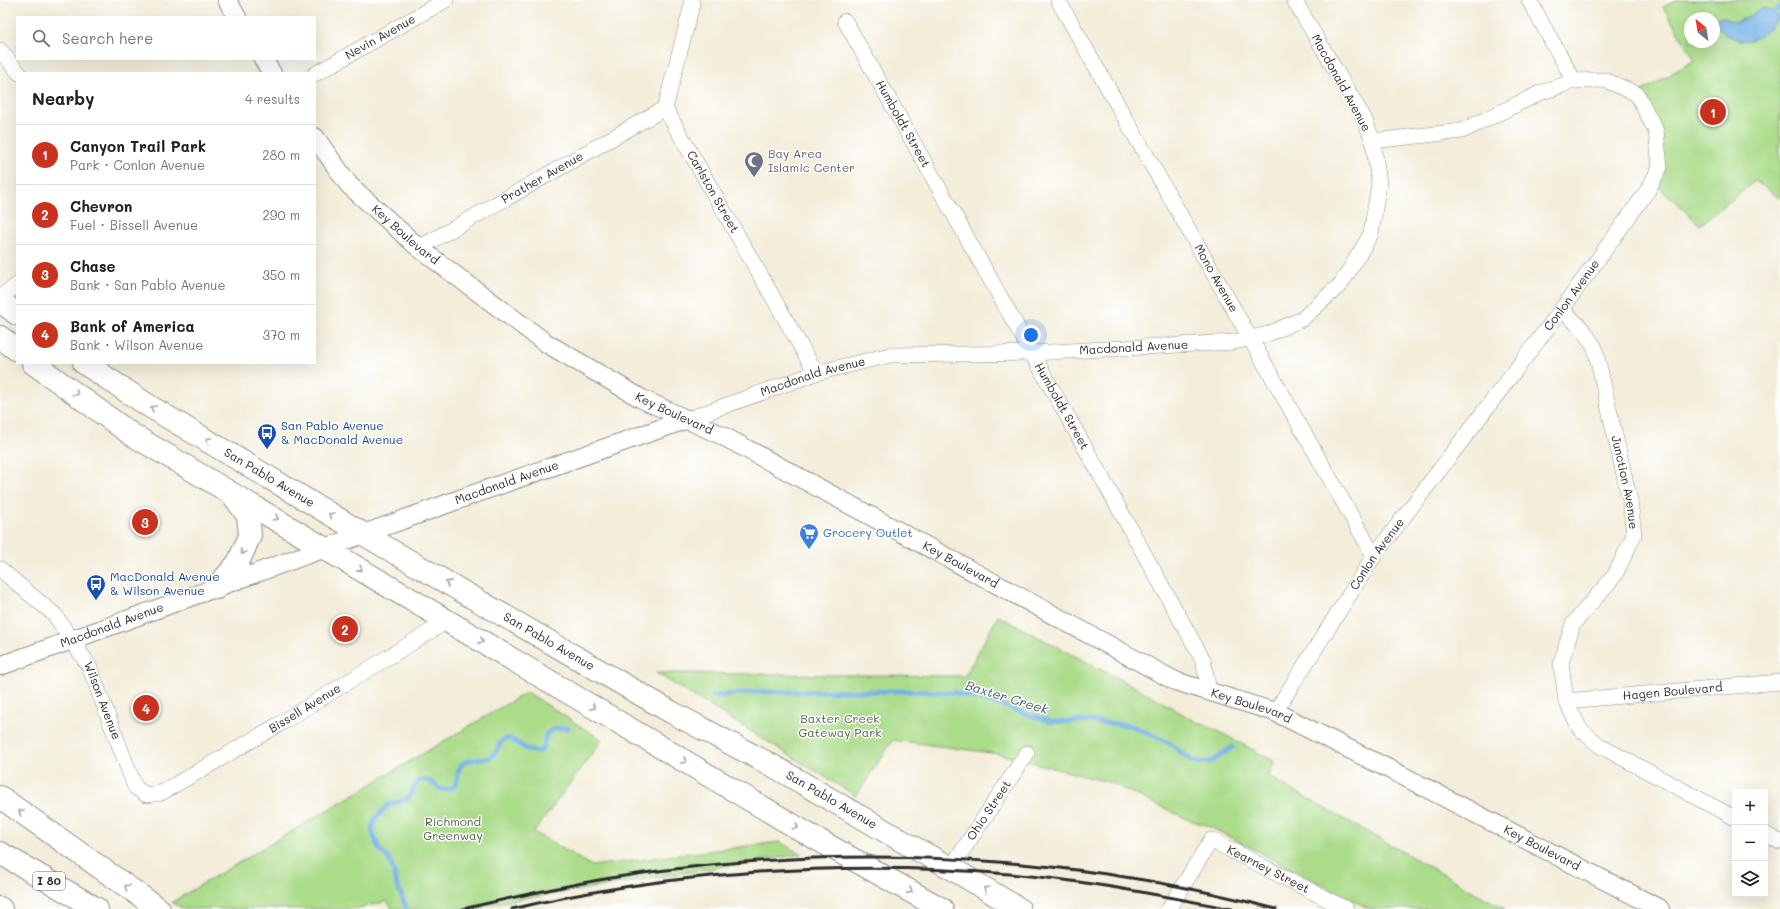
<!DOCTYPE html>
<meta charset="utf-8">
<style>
:root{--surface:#fff;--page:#f2f2f2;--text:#202124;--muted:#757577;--line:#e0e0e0;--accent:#c8321e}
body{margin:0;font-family:Mali,sans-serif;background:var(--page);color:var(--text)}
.controls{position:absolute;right:12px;bottom:12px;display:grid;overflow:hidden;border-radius:0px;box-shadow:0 4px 16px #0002}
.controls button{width:36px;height:36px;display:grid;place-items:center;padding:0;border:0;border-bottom:1px solid var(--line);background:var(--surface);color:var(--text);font:20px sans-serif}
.compass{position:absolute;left:1684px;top:12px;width:36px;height:36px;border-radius:50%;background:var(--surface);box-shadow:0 4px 16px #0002;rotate:330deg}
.you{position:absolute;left:1031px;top:335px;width:14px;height:14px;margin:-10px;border:3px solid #fff;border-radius:50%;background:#1a73e8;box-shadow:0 0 0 6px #1a73e833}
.badge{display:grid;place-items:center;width:26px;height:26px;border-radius:50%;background:var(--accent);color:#fff;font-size:13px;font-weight:700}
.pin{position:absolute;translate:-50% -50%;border:2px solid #fff;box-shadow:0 1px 4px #0006}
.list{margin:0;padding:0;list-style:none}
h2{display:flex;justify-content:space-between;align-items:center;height:52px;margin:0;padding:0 16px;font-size:17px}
h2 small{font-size:13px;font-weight:400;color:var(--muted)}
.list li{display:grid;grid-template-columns:26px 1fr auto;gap:12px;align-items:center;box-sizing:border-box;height:60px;padding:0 16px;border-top:1px solid var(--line)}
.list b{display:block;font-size:15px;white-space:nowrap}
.list p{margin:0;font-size:13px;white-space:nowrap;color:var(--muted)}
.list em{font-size:13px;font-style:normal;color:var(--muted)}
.icon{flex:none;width:22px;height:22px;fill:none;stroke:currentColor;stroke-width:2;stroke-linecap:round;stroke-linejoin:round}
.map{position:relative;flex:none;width:1780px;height:909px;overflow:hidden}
.search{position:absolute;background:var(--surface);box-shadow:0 4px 16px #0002;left:16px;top:16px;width:300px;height:44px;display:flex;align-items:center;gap:10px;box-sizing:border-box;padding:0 14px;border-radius:0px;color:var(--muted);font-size:15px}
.panel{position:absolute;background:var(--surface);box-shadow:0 4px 16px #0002;left:16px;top:72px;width:300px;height:292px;border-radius:0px}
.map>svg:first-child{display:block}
.green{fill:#abdc8a;stroke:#6b845a;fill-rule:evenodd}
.water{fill:#74b1e6;stroke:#506e88}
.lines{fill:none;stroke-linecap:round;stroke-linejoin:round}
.stream{stroke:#74b1e6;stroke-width:5}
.minor-casing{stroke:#8f8c82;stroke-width:16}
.tertiary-casing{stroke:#8f8c82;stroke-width:20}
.primary-casing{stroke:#8f8c82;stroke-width:24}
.motorway-casing{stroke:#8f8c82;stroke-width:24}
.minor{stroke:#fff;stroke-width:15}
.tertiary{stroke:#fff;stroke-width:18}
.primary{stroke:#fff;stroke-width:22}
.motorway{stroke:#fff;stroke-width:22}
.rail{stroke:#2b2b2b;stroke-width:3}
.oneway{stroke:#a0a0a0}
.labels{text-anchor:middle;stroke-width:3;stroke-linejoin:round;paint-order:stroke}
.shield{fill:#fff;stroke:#6b6b6b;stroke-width:1}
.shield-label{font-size:11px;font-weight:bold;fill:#2b2b2b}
.street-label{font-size:12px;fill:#2b2b2b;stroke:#fff}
.worship-label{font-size:12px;fill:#5b616d;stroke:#fff;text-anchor:start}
.transit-label{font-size:12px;fill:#164399;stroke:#fff;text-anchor:start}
.shop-label{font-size:12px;fill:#366cbe;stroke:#fff;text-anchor:start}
.park-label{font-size:12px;fill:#516048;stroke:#fff}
.water-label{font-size:13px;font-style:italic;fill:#455a6c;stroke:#fff}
</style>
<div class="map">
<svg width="1780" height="909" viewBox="0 0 1780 909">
<rect width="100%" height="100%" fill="#fff"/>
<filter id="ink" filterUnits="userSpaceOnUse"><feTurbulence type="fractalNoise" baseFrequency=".025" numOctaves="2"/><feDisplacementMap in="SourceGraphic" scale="8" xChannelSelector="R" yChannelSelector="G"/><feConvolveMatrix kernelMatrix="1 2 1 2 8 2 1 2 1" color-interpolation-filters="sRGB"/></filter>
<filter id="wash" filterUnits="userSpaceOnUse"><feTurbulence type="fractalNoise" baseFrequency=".012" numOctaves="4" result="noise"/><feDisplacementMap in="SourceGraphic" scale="16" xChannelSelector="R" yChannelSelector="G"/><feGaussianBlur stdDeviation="0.9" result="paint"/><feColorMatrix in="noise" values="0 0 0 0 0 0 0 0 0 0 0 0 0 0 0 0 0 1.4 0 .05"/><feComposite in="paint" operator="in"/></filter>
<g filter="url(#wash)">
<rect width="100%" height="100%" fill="#f3edd9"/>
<path class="green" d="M1676,0H1780V198L1755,181L1700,225L1653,181L1660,166L1637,94L1695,60L1663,7ZM1690,18H1714V42H1690Z
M998,616L1154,697L1196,722L1204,724L1274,761L1269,777L1505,909H1370L1206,825L1189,820L1111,783L999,754L893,740L856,796L656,673L965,676Z
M527,692L602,740L534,832L592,866L779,842L801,854L459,909H392L387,901L356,909H183L172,902Z"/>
<path class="water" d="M1762,8L1772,10L1777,15V20C1767,32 1753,45 1736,39C1729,37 1722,31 1717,27L1715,24L1719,17H1723L1734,22L1747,18Z"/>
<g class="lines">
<path class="stream" d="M1774,12L1780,8
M713,696L752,692L908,691L955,693L982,699L1052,722L1090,721L1133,726L1169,743L1191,760L1199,763L1213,761L1232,747
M407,909L397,885L393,869L389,859L379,849L373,834L372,827L376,818L388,805L408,799L415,785L420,780H427L443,790C464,788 453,776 461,766C469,755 482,763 492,756C498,752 498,742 505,739C515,735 523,755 541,751L544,746L546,734L553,729L568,728"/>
</g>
</g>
<g filter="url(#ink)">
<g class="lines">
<defs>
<g id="minor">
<path id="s1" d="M691,0L692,5L665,108L816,373"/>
<path id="s2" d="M1058,0L1374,556"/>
<path d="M1529,0L1574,81"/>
<path id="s3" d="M845,21L1092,460L1203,660L1209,691"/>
<path d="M0,50L19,73"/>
<path id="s4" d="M315,74L446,0"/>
<path id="s5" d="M419,248L665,108"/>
<path d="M0,297L17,285"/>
<path id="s6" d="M1562,309L1583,330L1595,348L1630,501L1634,535L1615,575L1573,624L1561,663L1566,701L1580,729L1600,746L1735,818"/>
<path id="s7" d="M688,419L816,373L890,355L1032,353L1234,342L1268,334L1302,319L1341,284L1371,234L1379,183L1373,141L1364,118L1294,0"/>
<path id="s8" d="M0,569L55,615L89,666L135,787L146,795L161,793L278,725L447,621"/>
<path id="s9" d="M1566,701L1780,682"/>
<path id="s10" d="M1275,712L1374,556L1562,309L1648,190L1660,167L1656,131L1637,94L1605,80L1574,81L1540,93L1462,131L1373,141"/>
<path d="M1765,834L1780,842"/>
<path id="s11" d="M951,868L1027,753"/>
<path id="s12" d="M1169,909L1211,840L1346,909"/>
</g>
<g id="tertiary">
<path d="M227,0L237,17"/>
<path d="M263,59L272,73"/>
<path id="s13" d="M315,137L349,185L419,248L546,343L642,399L723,436L1175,681L1275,712L1399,774L1660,909"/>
<path id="s14" d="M0,666L474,494L688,419"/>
</g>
<g id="primary">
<path d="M0,301L17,314"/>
<path d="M0,337L17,350"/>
<path d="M33,363L131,434L806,833L942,909"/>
<path id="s15" d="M84,363L149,406L392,551L671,712L775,767L909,845L951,868L1019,909"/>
<path d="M216,588L238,563L250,535L248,516L233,495"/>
</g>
<path id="motorway" d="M0,797L159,909
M0,853L97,909
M0,908L1,909"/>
</defs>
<use href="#minor" class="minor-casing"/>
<use href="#tertiary" class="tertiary-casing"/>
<use href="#primary" class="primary-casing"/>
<use href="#motorway" class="motorway-casing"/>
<use href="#minor" class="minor"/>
<use href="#tertiary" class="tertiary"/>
<use href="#primary" class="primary"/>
<use href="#motorway" class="motorway"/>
<path class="rail" d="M463,909C514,897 565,885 617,877C835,843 1063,852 1276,909
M512,909C671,871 845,860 1009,874C1084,880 1158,895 1232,909"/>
</g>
<defs><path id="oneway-chevron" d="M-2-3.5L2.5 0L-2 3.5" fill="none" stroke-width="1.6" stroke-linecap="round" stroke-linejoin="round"/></defs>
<g class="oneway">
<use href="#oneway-chevron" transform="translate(76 393) rotate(34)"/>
<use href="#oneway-chevron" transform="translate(153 408) rotate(-150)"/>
<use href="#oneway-chevron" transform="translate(208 440) rotate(-150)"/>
<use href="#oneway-chevron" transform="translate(331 515) rotate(-149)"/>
<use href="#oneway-chevron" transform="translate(276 518) rotate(30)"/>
<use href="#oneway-chevron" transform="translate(243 552) rotate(113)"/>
<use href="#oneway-chevron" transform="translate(360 569) rotate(31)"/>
<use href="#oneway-chevron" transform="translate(448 583) rotate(-150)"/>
<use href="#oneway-chevron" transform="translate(481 641) rotate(30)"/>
<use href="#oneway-chevron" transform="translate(593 707) rotate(30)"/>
<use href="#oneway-chevron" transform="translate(684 761) rotate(30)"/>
<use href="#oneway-chevron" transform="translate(21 812) rotate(-145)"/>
<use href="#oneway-chevron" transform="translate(796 827) rotate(32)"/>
<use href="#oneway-chevron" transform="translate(127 887) rotate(-145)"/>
<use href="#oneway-chevron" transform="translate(986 889) rotate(-149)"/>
<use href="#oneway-chevron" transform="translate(910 891) rotate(29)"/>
</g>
</g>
<defs>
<symbol id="mosque-pin" viewBox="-11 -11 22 30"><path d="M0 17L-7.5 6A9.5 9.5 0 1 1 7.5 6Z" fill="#6b7280" stroke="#fff"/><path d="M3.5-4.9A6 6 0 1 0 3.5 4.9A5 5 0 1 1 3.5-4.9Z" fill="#fff"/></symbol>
<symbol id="bus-pin" viewBox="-11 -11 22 30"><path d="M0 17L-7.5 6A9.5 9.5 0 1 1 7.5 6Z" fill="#1a4fb4" stroke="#fff"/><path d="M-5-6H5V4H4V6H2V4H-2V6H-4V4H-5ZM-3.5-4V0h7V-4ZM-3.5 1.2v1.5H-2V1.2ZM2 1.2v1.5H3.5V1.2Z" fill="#fff"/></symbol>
<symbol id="supermarket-pin" viewBox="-11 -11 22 30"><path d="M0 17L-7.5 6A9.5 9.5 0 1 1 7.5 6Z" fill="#3f7fe0" stroke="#fff"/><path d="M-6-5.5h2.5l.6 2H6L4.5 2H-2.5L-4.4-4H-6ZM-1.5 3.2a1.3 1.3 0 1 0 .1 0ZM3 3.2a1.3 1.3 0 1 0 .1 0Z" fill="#fff"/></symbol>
</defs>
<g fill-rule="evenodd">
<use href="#mosque-pin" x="743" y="150" width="22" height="30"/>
<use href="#bus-pin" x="256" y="422" width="22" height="30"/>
<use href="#supermarket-pin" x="798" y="522" width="22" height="30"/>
<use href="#bus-pin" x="85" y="573" width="22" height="30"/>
</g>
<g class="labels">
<rect class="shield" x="33" y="872" width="32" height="18" rx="3"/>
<g class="shield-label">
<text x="49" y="885">I 80</text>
</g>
<g class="street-label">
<text dy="4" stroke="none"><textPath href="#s4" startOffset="75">Nevin Avenue</textPath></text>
<text transform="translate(1341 83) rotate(61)" y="4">Macdonald Avenue</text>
<text dy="4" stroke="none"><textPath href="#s3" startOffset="118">Humboldt Street</textPath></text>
<text dy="4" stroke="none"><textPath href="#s5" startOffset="142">Prather Avenue</textPath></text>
<text dy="4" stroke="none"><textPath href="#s1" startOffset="208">Carlston Street</textPath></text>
<text dy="4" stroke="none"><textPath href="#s13" startOffset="134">Key Boulevard</textPath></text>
<text dy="4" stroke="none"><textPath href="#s2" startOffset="320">Mono Avenue</textPath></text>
<text dy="4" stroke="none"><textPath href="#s10" startOffset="512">Conlon Avenue</textPath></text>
<text dy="4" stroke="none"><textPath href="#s7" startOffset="456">Macdonald Avenue</textPath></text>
<text dy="4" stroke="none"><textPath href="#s7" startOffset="132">Macdonald Avenue</textPath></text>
<text dy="4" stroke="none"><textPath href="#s3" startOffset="442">Humboldt Street</textPath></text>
<text dy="4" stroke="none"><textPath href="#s13" startOffset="458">Key Boulevard</textPath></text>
<text dy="4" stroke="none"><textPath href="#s15" startOffset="218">San Pablo Avenue</textPath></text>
<text dy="4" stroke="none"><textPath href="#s6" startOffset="189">Junction Avenue</textPath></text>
<text dy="4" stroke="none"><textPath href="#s14" startOffset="539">Macdonald Avenue</textPath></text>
<text dy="4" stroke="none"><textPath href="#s10" startOffset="188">Conlon Avenue</textPath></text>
<text dy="4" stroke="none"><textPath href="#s13" startOffset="782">Key Boulevard</textPath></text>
<text dy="4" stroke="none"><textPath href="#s14" startOffset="119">Macdonald Avenue</textPath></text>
<text dy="4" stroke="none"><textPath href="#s15" startOffset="542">San Pablo Avenue</textPath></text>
<text dy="4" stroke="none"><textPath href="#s9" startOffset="107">Hagen Boulevard</textPath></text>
<text dy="4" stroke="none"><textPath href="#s8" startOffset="170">Wilson Avenue</textPath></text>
<text dy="4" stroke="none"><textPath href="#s13" startOffset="1106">Key Boulevard</textPath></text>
<text dy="4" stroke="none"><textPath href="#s8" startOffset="458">Bissell Avenue</textPath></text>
<text dy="4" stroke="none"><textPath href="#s15" startOffset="866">San Pablo Avenue</textPath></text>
<text dy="4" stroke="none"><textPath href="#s11" startOffset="69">Ohio Street</textPath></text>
<text dy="4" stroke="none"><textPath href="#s13" startOffset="1430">Key Boulevard</textPath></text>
<text dy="4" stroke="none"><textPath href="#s12" startOffset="145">Kearney Street</textPath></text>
</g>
<g class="worship-label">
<text x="768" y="158">Bay Area<tspan x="768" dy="14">Islamic Center</tspan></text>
</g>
<g class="transit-label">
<text x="281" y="430">San Pablo Avenue<tspan x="281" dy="14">&amp; MacDonald Avenue</tspan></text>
<text x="110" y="581">MacDonald Avenue<tspan x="110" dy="14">&amp; Wilson Avenue</tspan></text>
</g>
<g class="shop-label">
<text x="823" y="537">Grocery Outlet</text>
</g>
<g class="park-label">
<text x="840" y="723">Baxter Creek<tspan x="840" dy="14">Gateway Park</tspan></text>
<text x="453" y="826">Richmond<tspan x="453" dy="14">Greenway</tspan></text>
</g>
<g class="water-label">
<text transform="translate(1007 697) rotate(17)" y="5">Baxter Creek</text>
</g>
</g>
</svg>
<div class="controls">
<button>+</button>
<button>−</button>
<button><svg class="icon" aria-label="layers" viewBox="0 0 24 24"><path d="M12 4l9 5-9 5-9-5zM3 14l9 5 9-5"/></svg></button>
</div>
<svg class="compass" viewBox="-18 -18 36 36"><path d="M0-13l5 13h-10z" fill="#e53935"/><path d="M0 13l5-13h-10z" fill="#757577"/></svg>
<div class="you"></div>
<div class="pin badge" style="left:1713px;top:112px">1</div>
<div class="pin badge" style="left:345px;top:629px">2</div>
<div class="pin badge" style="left:145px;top:522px">3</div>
<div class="pin badge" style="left:146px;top:708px">4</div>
<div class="search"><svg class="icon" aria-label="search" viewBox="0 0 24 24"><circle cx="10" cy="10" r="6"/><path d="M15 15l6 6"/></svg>Search here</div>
<section class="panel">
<h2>Nearby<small>4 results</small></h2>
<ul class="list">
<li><span class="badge">1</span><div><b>Canyon Trail Park</b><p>Park · Conlon Avenue</p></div><em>280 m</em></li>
<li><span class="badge">2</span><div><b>Chevron</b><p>Fuel · Bissell Avenue</p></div><em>290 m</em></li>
<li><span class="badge">3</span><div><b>Chase</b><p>Bank · San Pablo Avenue</p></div><em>350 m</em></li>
<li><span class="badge">4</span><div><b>Bank of America</b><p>Bank · Wilson Avenue</p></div><em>370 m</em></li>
</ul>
</section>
</div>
